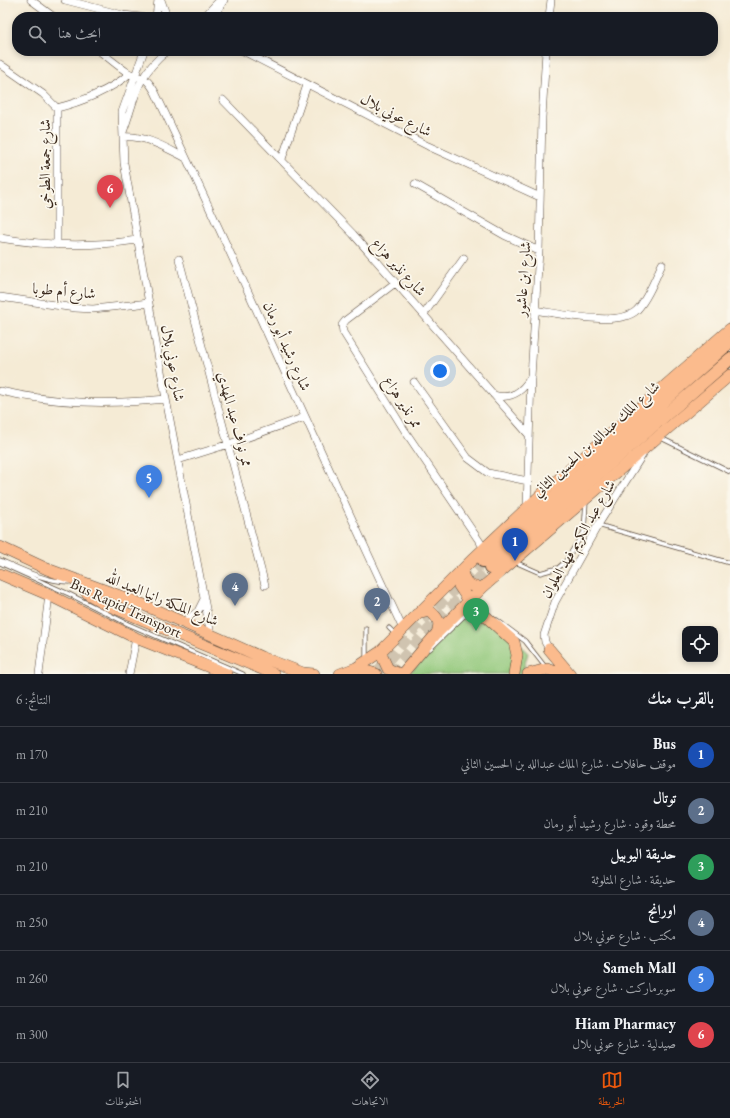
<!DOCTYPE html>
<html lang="ar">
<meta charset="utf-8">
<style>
:root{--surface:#171b24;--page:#20242c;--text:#f1f3f6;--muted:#9ea1a6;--line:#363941;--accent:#ea580c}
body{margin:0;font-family:"EB Garamond",Amiri,serif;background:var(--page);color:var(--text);direction:rtl}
.controls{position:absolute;right:12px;bottom:12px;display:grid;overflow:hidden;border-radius:8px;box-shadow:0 2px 6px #0003}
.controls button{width:36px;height:36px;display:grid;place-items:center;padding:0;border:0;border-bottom:1px solid var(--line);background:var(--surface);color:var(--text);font:20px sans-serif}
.you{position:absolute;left:440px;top:371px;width:14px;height:14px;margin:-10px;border:3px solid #fff;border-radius:50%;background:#1a73e8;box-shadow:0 0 0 6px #1a73e833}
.badge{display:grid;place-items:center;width:26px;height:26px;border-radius:50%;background:var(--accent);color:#fff;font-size:13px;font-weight:700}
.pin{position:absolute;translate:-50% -33px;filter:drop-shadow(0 1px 2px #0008)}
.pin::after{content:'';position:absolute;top:21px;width:14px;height:12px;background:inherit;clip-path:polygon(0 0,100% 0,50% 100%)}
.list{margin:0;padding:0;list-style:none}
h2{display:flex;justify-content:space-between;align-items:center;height:52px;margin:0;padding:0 16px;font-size:17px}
h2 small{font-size:13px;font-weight:400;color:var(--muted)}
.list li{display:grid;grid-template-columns:26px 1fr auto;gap:12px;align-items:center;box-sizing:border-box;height:56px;padding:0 16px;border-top:1px solid var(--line)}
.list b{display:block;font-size:15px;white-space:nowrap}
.list p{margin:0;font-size:13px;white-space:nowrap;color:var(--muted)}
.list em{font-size:13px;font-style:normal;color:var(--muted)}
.icon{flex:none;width:22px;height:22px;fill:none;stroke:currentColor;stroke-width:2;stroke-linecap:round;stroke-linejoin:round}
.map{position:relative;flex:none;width:730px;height:674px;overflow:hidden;direction:ltr}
.search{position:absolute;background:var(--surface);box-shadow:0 2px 6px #0003;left:12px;right:12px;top:12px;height:44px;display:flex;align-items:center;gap:10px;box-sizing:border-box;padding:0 14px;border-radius:16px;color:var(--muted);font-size:15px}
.sheet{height:388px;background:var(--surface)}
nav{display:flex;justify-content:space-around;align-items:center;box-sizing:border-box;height:56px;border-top:1px solid var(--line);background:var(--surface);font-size:11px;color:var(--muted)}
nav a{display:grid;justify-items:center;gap:2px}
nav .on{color:var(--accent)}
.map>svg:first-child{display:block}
.green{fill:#91c779;stroke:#66784c}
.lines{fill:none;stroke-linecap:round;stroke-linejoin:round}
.trunk-tunnel{stroke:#d0c4b0;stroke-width:12;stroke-dasharray:12 6;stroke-linecap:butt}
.service-casing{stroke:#574739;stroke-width:5}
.minor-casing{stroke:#574739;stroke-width:8}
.primary-casing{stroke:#574739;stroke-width:12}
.trunk-casing{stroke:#574739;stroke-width:14}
.service{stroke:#fff;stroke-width:3.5}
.minor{stroke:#fff;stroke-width:7}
.primary{stroke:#fbbb8d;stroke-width:11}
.trunk{stroke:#fbbb8d;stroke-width:12}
.labels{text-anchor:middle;stroke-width:3.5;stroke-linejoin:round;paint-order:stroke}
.street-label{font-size:15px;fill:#3b2a1e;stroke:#fbf7ec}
</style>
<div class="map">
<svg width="730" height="674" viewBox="0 0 730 674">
<rect width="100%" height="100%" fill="#fbf7ec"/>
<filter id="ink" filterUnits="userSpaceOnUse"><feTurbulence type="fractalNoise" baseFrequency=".025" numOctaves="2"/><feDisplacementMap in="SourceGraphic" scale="8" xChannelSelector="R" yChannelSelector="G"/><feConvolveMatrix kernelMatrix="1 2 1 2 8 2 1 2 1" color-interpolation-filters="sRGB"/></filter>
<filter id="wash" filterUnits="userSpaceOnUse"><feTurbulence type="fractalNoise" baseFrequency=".012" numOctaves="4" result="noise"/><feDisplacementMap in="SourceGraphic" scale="16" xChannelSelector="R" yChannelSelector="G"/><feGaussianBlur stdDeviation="0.9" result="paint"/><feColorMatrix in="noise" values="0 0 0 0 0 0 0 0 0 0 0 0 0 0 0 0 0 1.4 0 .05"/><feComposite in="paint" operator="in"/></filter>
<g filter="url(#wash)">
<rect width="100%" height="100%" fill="#f5ebd5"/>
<path class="green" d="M478,606L528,653L522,674H409L469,608Z"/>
</g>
<g filter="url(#ink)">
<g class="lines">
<path class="trunk-tunnel" d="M376,674L417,625L483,561
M389,674L425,634L490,568"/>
<defs>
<path id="service" d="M661,438L730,472
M598,525L730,563
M0,560C23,570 44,581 69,582
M515,562L540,573L558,568L565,562L584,532L586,501
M0,563L69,594L128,624L243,674
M497,620L525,641L546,668
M366,628V659
M389,628L396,635
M430,649L464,616L478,614"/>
<path id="minor" d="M31,0L54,17
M65,0L123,15L141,17
M161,0L167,17
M156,17L158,0
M204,17L220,0
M213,17L224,0
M549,17L551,0
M99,51C109,58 118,66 127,72C142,82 143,71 155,92C240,270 319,450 403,629
M144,51L122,112L124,163L166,399L211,635
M243,51L428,146L540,197
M0,64L43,94L57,108V245
M223,100L353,234L529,435
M57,108C81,102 111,90 129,74
M123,132C137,95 134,79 167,51
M123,137C146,135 166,148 186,158
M282,159L307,85
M415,184L504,235L539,251
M0,238C46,246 91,247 137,240
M179,259L265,585
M395,283L346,320L342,325L343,332L405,431L484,548
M0,297L75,308L93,309L149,303
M534,310C558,313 619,328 637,310C648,298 655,279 662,264
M424,314L464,258
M414,382L468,458L488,473L528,481
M0,391C58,404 107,405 166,399
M494,395C511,400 522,392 531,377
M178,460L229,444L305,417
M527,508L531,377L539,251L542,117L546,51
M183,623L198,611L204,599
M549,649L545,642L544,635L555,602L598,525L643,454
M39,674L49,595
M129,674L136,638"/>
<path id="primary" d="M0,547L47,569L144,605L261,657L303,673L314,674
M462,570C463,582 471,589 483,587
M0,574L49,595L136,638L227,674
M454,578L469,601L514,642L517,655L514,674
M78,581L88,594L107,605L274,674
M417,614L430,611C438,618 441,622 437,633
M549,649L570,674
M380,652L388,669L400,674
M356,668L376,674
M340,674L356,668L380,652L474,558L544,492L730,329
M402,674L437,633L483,587L730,375
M528,674L547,669L563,674"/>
<path id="trunk" d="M483,561L730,342
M490,568L730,359"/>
</defs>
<use href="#service" class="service-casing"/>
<use href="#minor" class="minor-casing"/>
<use href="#primary" class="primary-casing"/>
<use href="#trunk" class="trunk-casing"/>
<use href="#service" class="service"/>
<use href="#minor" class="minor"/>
<use href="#primary" class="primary"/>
<use href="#trunk" class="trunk"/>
</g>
</g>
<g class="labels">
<g class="street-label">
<text transform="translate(396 115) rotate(27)" y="5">شارع عوني بلال</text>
<text transform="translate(45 164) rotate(-90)" y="5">شارع جمعة الطوخي</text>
<text transform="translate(399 267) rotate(48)" y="5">شارع نذير هزاع</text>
<text transform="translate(523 279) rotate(-86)" y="5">شارع ابن عاشور</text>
<text transform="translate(64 291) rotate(5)" y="5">شارع أم طوبا</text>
<text transform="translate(287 346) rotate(66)" y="5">شارع رشيد أبو رمان</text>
<text transform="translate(173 363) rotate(80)" y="5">شارع عوني بلال</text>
<text transform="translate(403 402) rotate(58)" y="5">ممر نذير هزاع</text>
<text transform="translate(235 419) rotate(75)" y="5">ممر نواف عبد المهدي</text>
<text transform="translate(596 439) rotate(-42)" y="5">شارع الملك عبدالله بن الحسين الثاني</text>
<text transform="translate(578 539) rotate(-60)" y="5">شارع عبد الكريم فهد العلوان</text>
<text transform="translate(162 599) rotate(22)" y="5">شارع الملكة رانيا العبد الله</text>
<text transform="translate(126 608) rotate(25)" y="5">Bus Rapid Transport</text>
</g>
</g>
</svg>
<div class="controls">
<button><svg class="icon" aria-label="locate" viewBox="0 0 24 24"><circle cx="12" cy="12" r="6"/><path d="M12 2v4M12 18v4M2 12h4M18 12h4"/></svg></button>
</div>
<div class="you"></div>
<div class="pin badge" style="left:515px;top:561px;background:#1a4fb4">1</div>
<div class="pin badge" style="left:377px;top:621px;background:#5c6f8a">2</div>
<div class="pin badge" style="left:476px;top:631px;background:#2e9e5b">3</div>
<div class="pin badge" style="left:235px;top:606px;background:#5c6f8a">4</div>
<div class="pin badge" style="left:149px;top:498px;background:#3f7fe0">5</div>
<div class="pin badge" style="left:110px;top:208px;background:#e0444e">6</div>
<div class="search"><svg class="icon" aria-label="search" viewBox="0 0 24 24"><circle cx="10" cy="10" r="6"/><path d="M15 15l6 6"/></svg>ابحث هنا</div>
</div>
<section class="sheet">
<h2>بالقرب منك<small>النتائج: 6</small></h2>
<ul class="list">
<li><span class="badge" style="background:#1a4fb4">1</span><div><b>Bus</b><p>موقف حافلات · شارع الملك عبدالله بن الحسين الثاني</p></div><em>170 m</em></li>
<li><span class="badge" style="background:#5c6f8a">2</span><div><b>توتال</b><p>محطة وقود · شارع رشيد أبو رمان</p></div><em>210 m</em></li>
<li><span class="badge" style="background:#2e9e5b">3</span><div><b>حديقة اليوبيل</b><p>حديقة · شارع المثلوثة</p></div><em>210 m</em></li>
<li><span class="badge" style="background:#5c6f8a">4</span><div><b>اورانج</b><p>مكتب · شارع عوني بلال</p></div><em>250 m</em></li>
<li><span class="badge" style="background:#3f7fe0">5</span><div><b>Sameh Mall</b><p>سوبرماركت · شارع عوني بلال</p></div><em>260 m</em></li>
<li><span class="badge" style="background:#e0444e">6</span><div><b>Hiam Pharmacy</b><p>صيدلية · شارع عوني بلال</p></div><em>300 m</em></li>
</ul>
</section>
<nav>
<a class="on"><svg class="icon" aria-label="map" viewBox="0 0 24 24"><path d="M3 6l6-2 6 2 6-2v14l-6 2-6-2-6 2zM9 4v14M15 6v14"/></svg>الخريطة</a>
<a><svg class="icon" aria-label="directions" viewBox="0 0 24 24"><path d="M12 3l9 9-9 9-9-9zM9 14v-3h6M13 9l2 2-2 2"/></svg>الاتجاهات</a>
<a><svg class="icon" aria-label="saved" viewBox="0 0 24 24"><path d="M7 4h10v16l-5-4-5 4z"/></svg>المحفوظات</a>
</nav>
